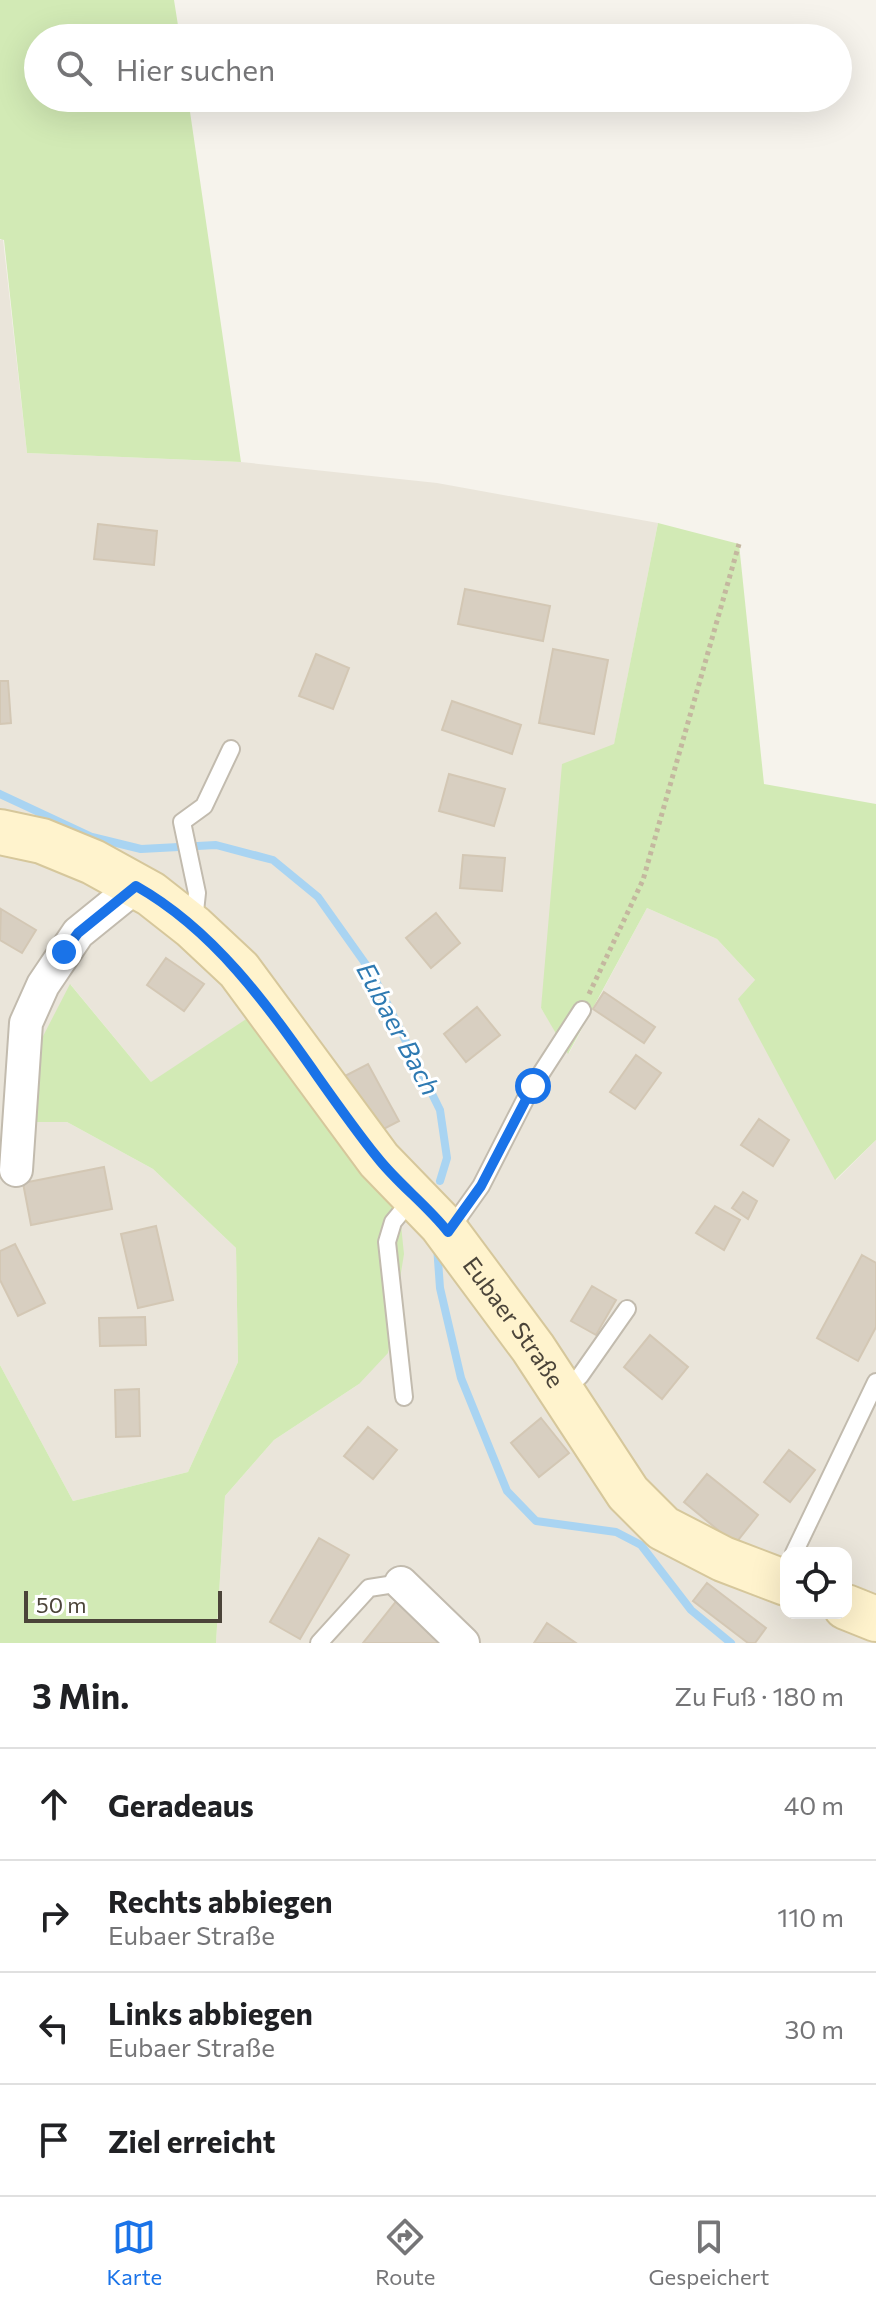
<!DOCTYPE html>
<html lang="de">
<meta charset="utf-8">
<style>
:root{--surface:#fff;--page:#f2f2f2;--text:#202124;--muted:#757577;--line:#e0e0e0;--accent:#1a73e8}
body{margin:0;font-family:Commissioner,sans-serif;background:var(--page);color:var(--text)}
.controls{position:absolute;right:24px;bottom:24px;display:grid;overflow:hidden;border-radius:16px;box-shadow:0 8px 32px #0002}
.controls button{width:72px;height:72px;display:grid;place-items:center;padding:0;border:0;border-bottom:2px solid var(--line);background:var(--surface);color:var(--text);font:40px sans-serif}
.scale{position:absolute;left:24px;bottom:20px;width:198px;box-sizing:border-box;padding-left:8px;border:4px solid #4b4439;border-top:0;font-size:22px;line-height:28px;white-space:nowrap;color:#4b4439;-webkit-text-stroke:6px #fff;paint-order:stroke}
.stop{position:absolute;width:24px;height:24px;margin:-18px;border:6px solid #1a73e8;border-radius:50%;background:#fff}
.stop.end{background:#1a73e8;border-color:#fff;box-shadow:0 2px 8px #0008}
.list{margin:0;padding:0;list-style:none}
h2{display:flex;justify-content:space-between;align-items:center;height:104px;margin:0;padding:0 32px;font-size:34px}
h2 small{font-size:26px;font-weight:400;color:var(--muted)}
.list li{display:grid;grid-template-columns:52px 1fr auto;gap:24px;align-items:center;box-sizing:border-box;height:112px;padding:0 32px;border-top:2px solid var(--line)}
.list b{display:block;font-size:30px;white-space:nowrap}
.list p{margin:0;font-size:26px;white-space:nowrap;color:var(--muted)}
.list em{font-size:26px;font-style:normal;color:var(--muted)}
.icon{flex:none;width:44px;height:44px;fill:none;stroke:currentColor;stroke-width:2;stroke-linecap:round;stroke-linejoin:round}
.map{position:relative;flex:none;width:876px;height:1643px;overflow:hidden}
.search{position:absolute;background:var(--surface);box-shadow:0 8px 32px #0002;left:24px;right:24px;top:24px;height:88px;display:flex;align-items:center;gap:20px;box-sizing:border-box;padding:0 28px;border-radius:44px;color:var(--muted);font-size:30px}
.sheet{height:552px;background:var(--surface)}
nav{display:flex;justify-content:space-around;align-items:center;box-sizing:border-box;height:112px;border-top:2px solid var(--line);background:var(--surface);font-size:22px;color:var(--muted)}
nav a{display:grid;justify-items:center;gap:4px}
nav .on{color:var(--accent)}
.map>svg:first-child{display:block}
.residential{fill:#eae5da;fill-rule:evenodd}
.green{fill:#d2eab5}
.lines{fill:none;stroke-linecap:round;stroke-linejoin:round}
.stream{stroke:#a9d4f2;stroke-width:8}
.building{fill:#d8cfc1;stroke:#d3c7b4;stroke-width:2}
.lane-casing{stroke:#c2bbae;stroke-width:20}
.street-casing{stroke:#c2bbae;stroke-width:36}
.secondary-casing{stroke:#d6c79b;stroke-width:48}
.path{stroke:#c4b79f;stroke-width:5;stroke-dasharray:4 4;stroke-linecap:butt}
.lane{stroke:#fff;stroke-width:16}
.street{stroke:#fff;stroke-width:32}
.secondary{stroke:#fff3cd;stroke-width:44}
.route{stroke:#1a73e8;stroke-width:10}
.labels{text-anchor:middle;stroke-width:6;stroke-linejoin:round;paint-order:stroke}
.street-label{font-size:24px;fill:#4b4439;stroke:#fff}
.water-label{font-size:26px;font-style:italic;fill:#2e7ab2;stroke:#fff}
</style>
<div class="map">
<svg width="876" height="1643" viewBox="0 0 876 1643">
<rect width="100%" height="100%" fill="#f6f3ec"/>
<path class="residential" d="M3,239L27,453L241,462L437,483L658,523L614,745L541,1008L569,1053L647,908L717,939L755,980L836,1180L876,1140V1643H216L225,1496L274,1440L359,1384L151,1082L71,985L67,1122L153,1169L236,1248L238,1362L188,1472L73,1501L0,1365V240ZM786,1553H846V1613H786Z"/>
<path class="green" d="M0,0H174L180,38H38V98H188L241,462L27,453L4,240L0,239Z
M658,523L739,544L764,784L876,804V1140L835,1180L738,999L755,980L717,939L647,908L568,1054L541,1008L562,764L614,744Z
M70,984L151,1082L278,998L394,1158L404,1254L388,1353L359,1384L274,1440L225,1496L216,1643H0V1365L73,1501L188,1472L238,1362L236,1248L153,1169L67,1122H35L39,1044Z"/>
<g class="lines">
<path class="stream" d="M0,794L92,837L141,849L216,845L273,860L318,897L372,973L440,1110L447,1158L440,1181
M437,1246L440,1288L461,1378L507,1491L536,1521L616,1532L641,1545L691,1610L731,1643"/>
</g>
<path class="building" d="M98,524L157,531L154,565L94,559Z
M465,589L550,606L543,641L458,624Z
M553,649L608,660L594,734L539,723Z
M316,654L349,668L333,709L299,696Z
M0,681H8L11,723L0,724Z
M452,701L521,725L512,754L442,730Z
M449,774L505,789L494,826L439,811Z
M463,855L505,858L502,891L460,888Z
M1,909L36,930L22,953L0,940Z
M436,913L460,943L431,968L406,938Z
M166,958L204,984L184,1011L147,985Z
M604,992L655,1027L644,1043L593,1009Z
M477,1007L500,1035L466,1062L444,1034Z
M636,1055L661,1073L635,1109L610,1092Z
M368,1064L399,1121L376,1133L345,1076Z
M759,1119L789,1140L773,1166L741,1145Z
M104,1167L112,1209L31,1225L23,1183Z
M743,1192L757,1201L748,1219L732,1208Z
M715,1206L740,1220L724,1250L696,1233Z
M156,1226L173,1300L138,1308L121,1234Z
M15,1244L45,1303L18,1316L0,1280V1251Z
M862,1255L876,1263V1327L858,1361L817,1338Z
M592,1286L616,1300L596,1335L571,1321Z
M145,1317L146,1345L100,1346L99,1318Z
M650,1335L688,1367L662,1399L624,1367Z
M139,1389L140,1436L116,1437L115,1390Z
M541,1418L569,1453L539,1477L511,1443Z
M368,1427L397,1450L373,1479L344,1456Z
M789,1450L815,1470L790,1502L764,1482Z
M707,1474L758,1515L735,1544L684,1502Z
M319,1538L349,1555L300,1639L270,1622Z
M707,1583L766,1628L755,1643H748L693,1601Z
M398,1599L449,1643H363Z
M547,1623L576,1643H534Z"/>
<g class="lines">
<defs>
<path id="lane" d="M194,921L197,893L182,822L204,806L231,749
M449,1231L481,1186L529,1092L582,1010
M565,1390L580,1376L627,1309
M404,1397L387,1242L393,1222L412,1199
M794,1553L876,1382
M319,1643L369,1588L401,1583"/>
<path id="street" d="M16,1170L26,1023L43,985L78,933L136,886
M401,1583L463,1643"/>
<g id="secondary">
<path id="s1" d="M0,832L42,841L93,862L151,894L193,927L239,970L379,1160L441,1224L533,1348L628,1493L663,1528L723,1559L786,1583"/>
<path d="M846,1607L876,1619"/>
</g>
</defs>
<use href="#lane" class="lane-casing"/>
<use href="#street" class="street-casing"/>
<use href="#secondary" class="secondary-casing"/>
<path class="path" d="M589,994L643,880L739,544"/>
<use href="#lane" class="lane"/>
<use href="#street" class="street"/>
<use href="#secondary" class="secondary"/>
</g>
<g class="lines">
<path class="route" d="M64,952L78,933L136,886C244,947 302,1064 377,1157C398,1184 427,1205 448,1232L481,1186L533,1086"/>
</g>
<g class="labels">
<g class="street-label">
<text dy="8" stroke="none"><textPath href="#s1" startOffset="728">Eubaer Straße</textPath></text>
</g>
<g class="water-label">
<text transform="translate(398 1029) rotate(62)" y="9">Eubaer Bach</text>
</g>
</g>
</svg>
<div class="controls">
<button><svg class="icon" aria-label="locate" viewBox="0 0 24 24"><circle cx="12" cy="12" r="6"/><path d="M12 2v4M12 18v4M2 12h4M18 12h4"/></svg></button>
</div>
<div class="scale">50 m</div>
<div class="stop" style="left:533px;top:1086px"></div>
<div class="stop end" style="left:64px;top:952px"></div>
<div class="search"><svg class="icon" aria-label="search" viewBox="0 0 24 24"><circle cx="10" cy="10" r="6"/><path d="M15 15l6 6"/></svg>Hier suchen</div>
</div>
<section class="sheet">
<h2>3 Min.<small>Zu Fuß · 180 m</small></h2>
<ul class="list">
<li><svg class="icon" aria-label="ahead" viewBox="0 0 24 24"><path d="M12 20V5M6 11l6-6 6 6"/></svg><div><b>Geradeaus</b></div><em>40 m</em></li>
<li><svg class="icon" aria-label="right" viewBox="0 0 24 24"><path d="M7 20v-9h11M14 6l5 5-5 5"/></svg><div><b>Rechts abbiegen</b><p>Eubaer Straße</p></div><em>110 m</em></li>
<li><svg class="icon" aria-label="left" viewBox="0 0 24 24"><path d="M17 20v-9H6M10 6l-5 5 5 5"/></svg><div><b>Links abbiegen</b><p>Eubaer Straße</p></div><em>30 m</em></li>
<li><svg class="icon" aria-label="arrive" viewBox="0 0 24 24"><path d="M6 21V4h12l-3 4 3 4H6"/></svg><div><b>Ziel erreicht</b></div></li>
</ul>
</section>
<nav>
<a class="on"><svg class="icon" aria-label="map" viewBox="0 0 24 24"><path d="M3 6l6-2 6 2 6-2v14l-6 2-6-2-6 2zM9 4v14M15 6v14"/></svg>Karte</a>
<a><svg class="icon" aria-label="directions" viewBox="0 0 24 24"><path d="M12 3l9 9-9 9-9-9zM9 14v-3h6M13 9l2 2-2 2"/></svg>Route</a>
<a><svg class="icon" aria-label="saved" viewBox="0 0 24 24"><path d="M7 4h10v16l-5-4-5 4z"/></svg>Gespeichert</a>
</nav>
